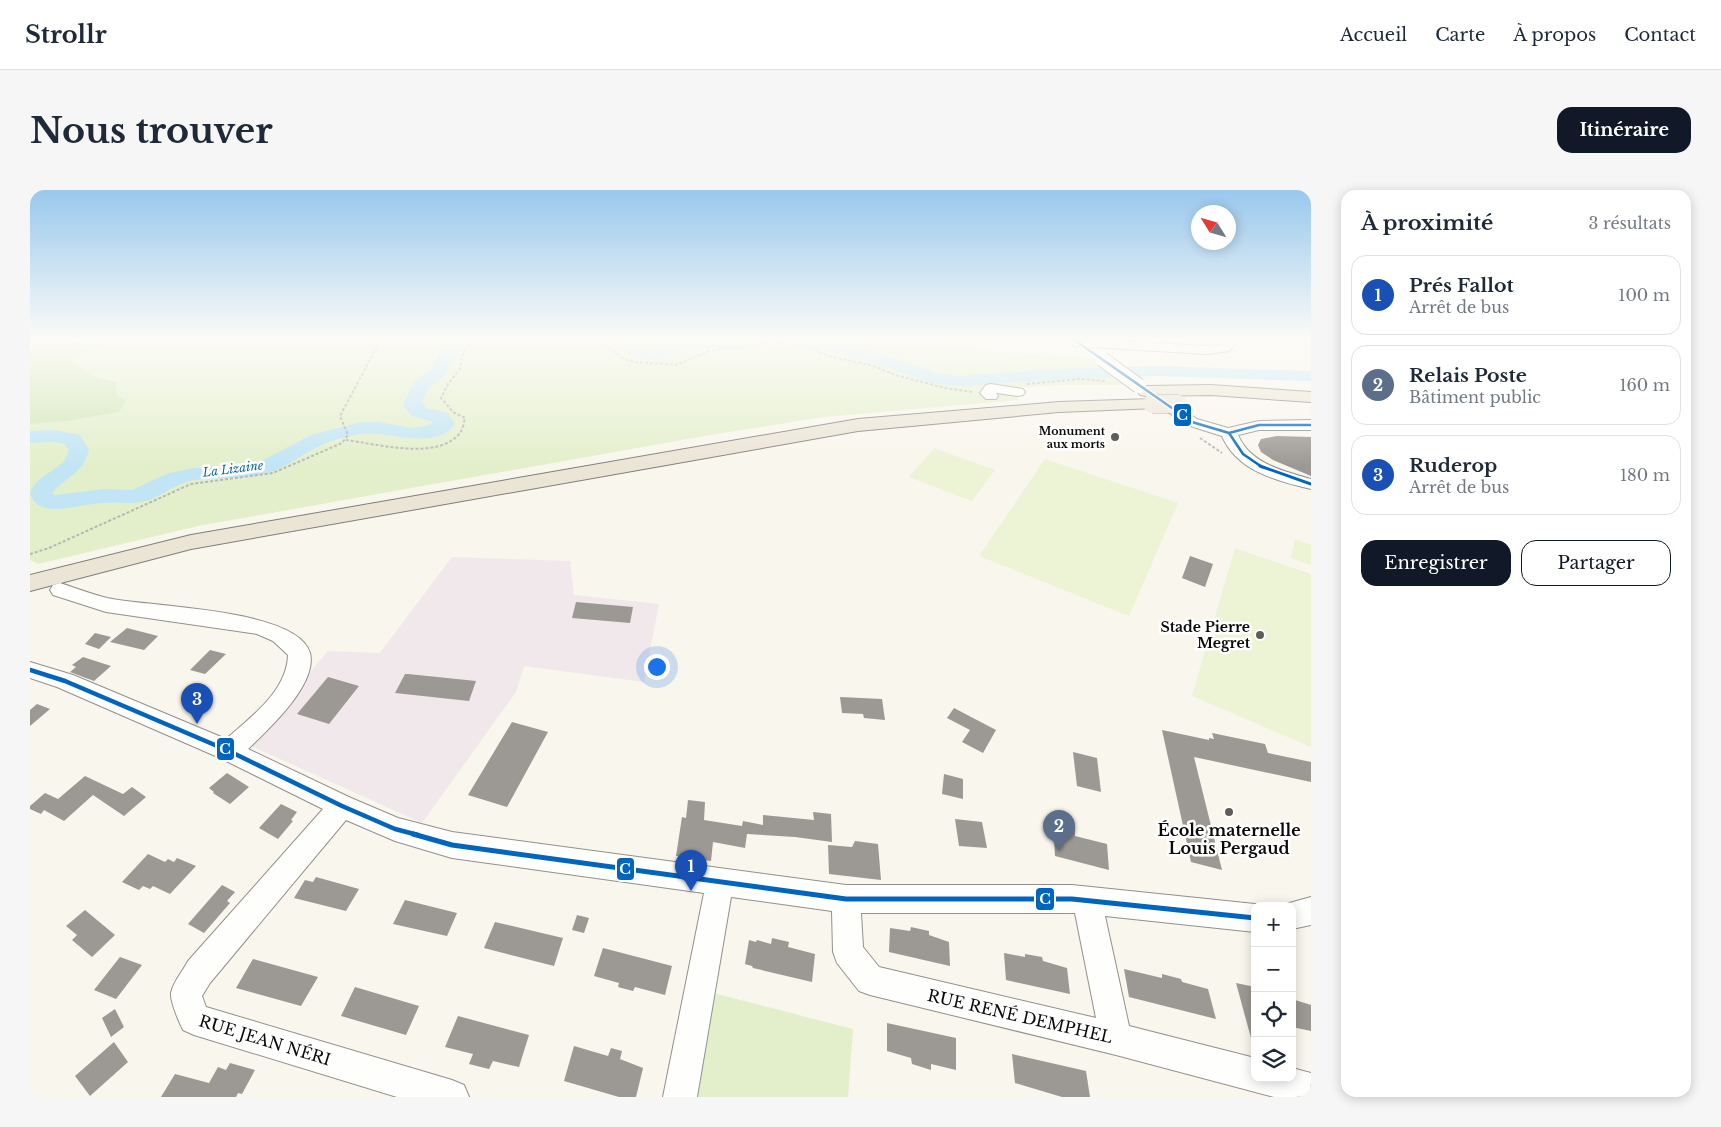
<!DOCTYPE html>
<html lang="fr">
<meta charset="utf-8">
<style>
:root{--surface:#fff;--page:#f6f6f7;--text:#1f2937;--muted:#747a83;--line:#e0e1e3;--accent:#111827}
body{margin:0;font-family:"Libre Baskerville",serif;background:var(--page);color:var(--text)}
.controls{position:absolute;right:15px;bottom:15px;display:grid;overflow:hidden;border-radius:10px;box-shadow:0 2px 12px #0003}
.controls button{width:45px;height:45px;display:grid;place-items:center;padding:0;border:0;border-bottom:1px solid var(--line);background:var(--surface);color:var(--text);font:25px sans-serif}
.compass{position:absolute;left:1161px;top:15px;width:45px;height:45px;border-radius:50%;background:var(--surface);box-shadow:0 2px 12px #0003;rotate:307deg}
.you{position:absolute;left:626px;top:476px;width:18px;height:18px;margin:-12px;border:4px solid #fff;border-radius:50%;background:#1a73e8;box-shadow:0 0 0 8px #1a73e833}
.badge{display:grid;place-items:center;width:32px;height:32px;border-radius:50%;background:var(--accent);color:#fff;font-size:16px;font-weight:700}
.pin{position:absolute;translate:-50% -41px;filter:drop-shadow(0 1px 2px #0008)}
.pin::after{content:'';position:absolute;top:26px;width:18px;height:15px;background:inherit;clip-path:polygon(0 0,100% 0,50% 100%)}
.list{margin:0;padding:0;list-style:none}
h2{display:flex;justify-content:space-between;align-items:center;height:65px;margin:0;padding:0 20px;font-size:21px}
h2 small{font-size:16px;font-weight:400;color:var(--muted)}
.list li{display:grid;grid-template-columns:32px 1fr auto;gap:15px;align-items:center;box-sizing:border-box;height:80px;margin:0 10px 10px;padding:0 10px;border:1px solid var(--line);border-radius:15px}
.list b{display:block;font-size:19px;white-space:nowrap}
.list p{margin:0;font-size:16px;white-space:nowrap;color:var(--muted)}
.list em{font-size:16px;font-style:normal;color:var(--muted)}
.actions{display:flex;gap:10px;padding:15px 20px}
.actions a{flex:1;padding:11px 0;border:1px solid var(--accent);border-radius:15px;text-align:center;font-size:18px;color:var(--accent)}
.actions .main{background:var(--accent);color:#fff}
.icon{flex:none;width:28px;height:28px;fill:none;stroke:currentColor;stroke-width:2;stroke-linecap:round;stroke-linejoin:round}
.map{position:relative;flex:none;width:1281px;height:907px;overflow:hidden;border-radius:15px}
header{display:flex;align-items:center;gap:30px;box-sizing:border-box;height:70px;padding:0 25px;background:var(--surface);border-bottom:1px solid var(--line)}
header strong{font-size:24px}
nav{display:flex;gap:28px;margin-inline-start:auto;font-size:18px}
.intro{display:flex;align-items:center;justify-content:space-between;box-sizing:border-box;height:120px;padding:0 30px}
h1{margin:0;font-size:35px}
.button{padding:12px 22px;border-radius:15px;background:var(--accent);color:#fff;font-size:18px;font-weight:700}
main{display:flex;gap:30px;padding:0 30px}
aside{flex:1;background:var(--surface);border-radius:15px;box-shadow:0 2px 12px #0003}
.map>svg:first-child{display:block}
.industrial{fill:#f0e8eb}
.green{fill:#e3efcb}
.forest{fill:#d3e7b9}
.pitch{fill:#edf3d5}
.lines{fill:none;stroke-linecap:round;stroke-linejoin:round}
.river{fill:#c2e5f5;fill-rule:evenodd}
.building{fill:#9c9893}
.minor-casing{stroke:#92908c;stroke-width:2}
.major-casing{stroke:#7f7e7a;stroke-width:2}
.path{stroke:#b7b6b5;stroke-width:2;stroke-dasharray:3 2;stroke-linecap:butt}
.minor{fill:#fefefc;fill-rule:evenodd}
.major{fill:#ebe5d6;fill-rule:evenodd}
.minor-bridge-casing{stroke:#92908c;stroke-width:16;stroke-linecap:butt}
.major-bridge-casing{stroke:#7f7e7a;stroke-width:19;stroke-linecap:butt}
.minor-bridge{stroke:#fefefc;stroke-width:14}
.major-bridge{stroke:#ebe5d6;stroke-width:18}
.bus-1-far3-casing{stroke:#fff;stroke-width:5}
.bus-1-far2-casing{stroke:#fff;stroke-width:6}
.bus-1-far1-casing{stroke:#fff;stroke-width:8}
.bus-1-casing{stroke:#fff;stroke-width:9}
.bus-1-far3{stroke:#0065bd;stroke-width:2.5}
.bus-1-far2{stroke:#0065bd;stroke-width:3}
.bus-1-far1{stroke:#0065bd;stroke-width:4.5}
.bus-1{stroke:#0065bd;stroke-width:5}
.poi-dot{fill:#5e5d59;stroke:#fff;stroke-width:2}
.labels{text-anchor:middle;stroke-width:5;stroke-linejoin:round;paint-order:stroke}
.far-poi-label{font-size:11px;font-weight:bold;fill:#0a0a0a;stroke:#fff;text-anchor:end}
.far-water-label{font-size:12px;font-style:italic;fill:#10679e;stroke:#fff}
.poi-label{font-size:14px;font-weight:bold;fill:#0a0a0a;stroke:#fff;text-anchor:end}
.near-poi-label{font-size:16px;font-weight:bold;fill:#0a0a0a;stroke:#fff}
.near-street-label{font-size:16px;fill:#0a0a0a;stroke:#fff}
.line-badge{stroke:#fff;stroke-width:2}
.badge-label{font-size:14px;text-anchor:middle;font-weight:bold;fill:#fff}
</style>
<header>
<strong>Strollr</strong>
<nav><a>Accueil</a><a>Carte</a><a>À propos</a><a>Contact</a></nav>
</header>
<div class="intro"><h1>Nous trouver</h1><a class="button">Itinéraire</a></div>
<main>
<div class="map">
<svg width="1281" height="907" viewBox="0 0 1281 907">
<rect width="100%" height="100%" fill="#f9f6ed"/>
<path class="industrial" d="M422,367L540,371L544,405L629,414L614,492L494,476L486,502L392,633L219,555L298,461L350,463Z"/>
<path class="green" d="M70,149H847L961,161L1062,168L1096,195H1029L981,198L989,210L794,227L680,245L168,336L8,374L0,370V156Z
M683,803L823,839L818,907H665Z"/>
<path class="forest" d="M40,153H67L73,157L43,164L40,171L63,186L86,193V204L96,211L89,222L36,231L0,234V158Z"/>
<path class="pitch" d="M904,258L965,280L942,311L879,287Z
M1015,269L1148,313L1099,426L949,366Z
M1265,349L1281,355V375L1261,368Z
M1205,358L1281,384V557L1162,506Z"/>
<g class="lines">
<path class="river" d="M421,149H439L429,160L415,185L398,199L392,212L396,218L418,223L425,234C405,262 357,240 331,244C319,246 305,249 294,254C277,261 261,274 244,281C219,290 190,287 165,290C148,292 135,304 119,310C104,315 90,312 74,313C57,313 25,324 10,316C6,314 2,308 0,305C2,289 24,282 34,271C37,268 37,264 39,260L35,254L24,252L0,253V241L24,240L50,245L59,260C52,285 38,285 22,303L25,305L74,299L102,300L139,283L164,278L193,277L231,271L281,245L331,232H349L383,238L396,236L404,232L382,226L374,217V212L384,192L402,178L414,157Z
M586,149H603L611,158L625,160L658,149H730L728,153L706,157L660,159L626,170L600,166Z
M758,149H787L845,162L910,184L930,186L1030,179L1127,176L1281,181V191L1127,186L1030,189L930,196L902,193L834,170L760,153Z"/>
</g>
<path class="building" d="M1247,246L1281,247V286L1243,270L1231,262L1228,255L1231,249Z
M1160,366L1183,374L1175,397L1152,388Z
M546,412L603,417L600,433L542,428Z
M97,438L128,446L114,460L80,452Z
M65,443L81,447L69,459L55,454Z
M180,460L196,464L175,484L160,480Z
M53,467L81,476L64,491L40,482L46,477L42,475Z
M375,484H378L446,491L439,511L365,503Z
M298,487L329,496L299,534L267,524Z
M810,507L852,509L855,530L834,528L833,524L812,523Z
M7,514L20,519L0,536V520Z
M924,518L966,540L953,563L932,552L940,540L917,528Z
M482,532L518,542L477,617L438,605Z
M1132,540L1179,550V548L1184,549L1182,543L1235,554L1238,563L1281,572V592L1164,567L1192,680L1161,672Z
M1043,562L1067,568L1071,602L1047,596Z
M197,583L219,597L200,614L183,603L184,602L179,598Z
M914,584L933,589V609L912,604Z
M55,586L93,604L102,597L116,607L94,626L63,605L34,631L14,620L11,624L0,619V616L15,603L28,609Z
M658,610L675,612L674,630L712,636L713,631L733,635V625L784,630L783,622L801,624L802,652L765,647L717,644L715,658L683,652L681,671L646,666L652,627L656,628Z
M251,614L267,622L261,630L263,631L248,649L229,638Z
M925,629L952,632L957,658L929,656Z
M1023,630L1045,636V646L1077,654L1079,680L1025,666Z
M825,651L848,654L851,690L799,684L798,655L822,657Z
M118,664L135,672L138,669L144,672L147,668L166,676L140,704L123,696L120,699L113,696L109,700L92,692Z
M286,687L329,699L316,721L264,708L275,690L283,692Z
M192,695L205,702L197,711L200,713L174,743L158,734Z
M375,710L427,723L417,746L363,734Z
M55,720L85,745L62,767L42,750L47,745L36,736Z
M547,725L559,728L554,743L542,740Z
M465,732L533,748L524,776L454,758Z
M881,737L899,741V745L919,752L920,776L859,762L860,738L880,741Z
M742,748L759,752L758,757L785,764L782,792L723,778L722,776L715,774L719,750L726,752L727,750L741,754Z
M573,758L642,776L635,805L605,797L603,801L588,797L589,793L564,786Z
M974,763L995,767V764L1012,767L1013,771L1037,778L1040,804L976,790Z
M90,767L112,775L86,809L64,800Z
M223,769L288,787L271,816L206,798Z
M1094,779L1132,788V784L1151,789L1152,792L1178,799L1186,829L1099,807Z
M1206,793L1225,797V848H1221Z
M325,797L389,816L376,845L311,826Z
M1262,809L1281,815V841L1262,837Z
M85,819L94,837L81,847L72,828Z
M428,826L499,845L489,877L463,871L459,879L439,874L443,864L415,857Z
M857,833L926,848V880L901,874V880L882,874L881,868L857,861Z
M84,852L98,872L60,906L45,886Z
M544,856L578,866L581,858L592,861L590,869L613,878L606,907H589L534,891Z
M982,864L1056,881L1060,907H1032L985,893Z
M200,873L225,880L212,904L208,903L206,907H131L145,884L179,893L188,877L196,880Z"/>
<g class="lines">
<defs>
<path id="minor" d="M1049,149L1177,156L1190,155L1186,149H1200L1205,154L1199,161L1177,164L1044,156L1042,153Z
M961,194L993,199L995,202L993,205L988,206L966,203L968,206L966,209H956L950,203L956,195Z
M1123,202L1128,203L1167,229L1198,238L1229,231L1281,230V240H1229L1208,245C1220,274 1254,281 1281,289V299C1247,291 1207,281 1192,246L1157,235L1118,209L1116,206L1118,203Z
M30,393C46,398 61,404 77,408C117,417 268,418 280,463C288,494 238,540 218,559L321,608L368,628L422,642L816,695H1042L1225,714L1230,716H1225V742L1075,726L1099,836L1225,868V888H1262V878L1281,883V907H1244L1086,865L840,805L829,801L807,773L803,762L802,721L701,707L667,907H633L674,703L422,668L365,651L316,630L180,793L172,806L176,817L422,890L434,895L439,907H367L164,845L153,840C149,832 140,811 141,803C143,792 153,781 158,771L293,619L190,568L27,497L0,488V472L43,485L196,549C221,527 257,501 258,465L243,451L227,444L76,422L23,405L20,400L23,395ZM831,723H1045L1066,828L849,777L833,757Z
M1281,707V735L1262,739V716L1252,715Z"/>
<path id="major" d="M1181,195L1281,202V212L1181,205L1116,206L1110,205L1107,201L1110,197L1116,196Z
M1122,209L1128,210L1131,214L1128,218L1029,222L828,241L161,359L0,401V385L161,345L828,229L1029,212Z"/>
</defs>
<use href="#minor" class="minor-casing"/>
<use href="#major" class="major-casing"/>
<path class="path" d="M567,149L594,169L606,172L646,175L679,161L695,158H710L743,152L763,154L783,159L799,166L844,176L865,185L915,198L943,202
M997,194L1050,189L1076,191
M1170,248L1192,263
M316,250C347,254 408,271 430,243C433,239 434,232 435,228L423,222L411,208L418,194L430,179L434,160L447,149
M0,364L19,358L161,294L243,283L312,253L318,245L310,226L351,149"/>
<use href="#minor" class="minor"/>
<use href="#major" class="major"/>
<defs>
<path id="minor-bridge" d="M1072,169L1109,196"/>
<path id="major-bridge" d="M1122,214H1148"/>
</defs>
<use href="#minor-bridge" class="minor-bridge-casing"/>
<use href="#major-bridge" class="major-bridge-casing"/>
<use href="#minor-bridge" class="minor-bridge"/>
<use href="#major-bridge" class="major-bridge"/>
<defs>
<path id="bus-1-far3" d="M1043,149L1162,232L1199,243L1229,235H1281
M1199,243L1213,264L1232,277"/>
<path id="bus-1-far2" d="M1230,276L1281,294"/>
<path id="bus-1-far1" d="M0,480L35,491L199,561L312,616L365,639L388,645"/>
<path id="bus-1" d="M383,644L422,655L816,709H1042L1225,728"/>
</defs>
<use href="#bus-1-far3" class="bus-1-far3-casing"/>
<use href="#bus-1-far2" class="bus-1-far2-casing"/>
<use href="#bus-1-far1" class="bus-1-far1-casing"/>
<use href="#bus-1" class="bus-1-casing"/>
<use href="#bus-1-far3" class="bus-1-far3"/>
<use href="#bus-1-far2" class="bus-1-far2"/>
<use href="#bus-1-far1" class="bus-1-far1"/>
<use href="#bus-1" class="bus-1"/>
</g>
<linearGradient id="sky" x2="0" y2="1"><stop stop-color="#99c8ed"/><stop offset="0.54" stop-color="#fcfbf7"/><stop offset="1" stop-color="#fcfbf7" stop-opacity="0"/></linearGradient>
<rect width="1281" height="276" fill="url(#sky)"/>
<g class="poi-dot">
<circle cx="1085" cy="247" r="5"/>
<circle cx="1230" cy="445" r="5"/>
<circle cx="1199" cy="622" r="5"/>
</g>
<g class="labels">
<g class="far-poi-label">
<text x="1075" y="245">Monument<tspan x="1075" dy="13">aux morts</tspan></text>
</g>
<g class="far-water-label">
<text transform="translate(203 279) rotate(-7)" y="4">La Lizaine</text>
</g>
<g class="poi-label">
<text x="1220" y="442">Stade Pierre<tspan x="1220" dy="16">Megret</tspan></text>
</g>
<g class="near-poi-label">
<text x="1199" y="646">École maternelle<tspan x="1199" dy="18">Louis Pergaud</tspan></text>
</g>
<g class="near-street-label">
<text transform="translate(990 826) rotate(13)" y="6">RUE RENÉ DEMPHEL</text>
<text transform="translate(235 850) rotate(17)" y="6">RUE JEAN NÉRI</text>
</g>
</g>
<g class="line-badge">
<rect x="1143" y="213" width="19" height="24" rx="5" fill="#0065bd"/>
<rect x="186" y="547" width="19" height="24" rx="5" fill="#0065bd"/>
<rect x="586" y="667" width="19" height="24" rx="5" fill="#0065bd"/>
<rect x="1005" y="697" width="20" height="24" rx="5" fill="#0065bd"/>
</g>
<g class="badge-label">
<text x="1152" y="230">C</text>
<text x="195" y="564">C</text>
<text x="595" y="684">C</text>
<text x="1015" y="714">C</text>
</g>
</svg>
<div class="controls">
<button>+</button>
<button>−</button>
<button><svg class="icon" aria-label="locate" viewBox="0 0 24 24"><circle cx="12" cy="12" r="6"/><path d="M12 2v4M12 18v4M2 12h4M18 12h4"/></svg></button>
<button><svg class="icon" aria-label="layers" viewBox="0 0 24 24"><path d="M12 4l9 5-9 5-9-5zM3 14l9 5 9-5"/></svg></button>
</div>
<svg class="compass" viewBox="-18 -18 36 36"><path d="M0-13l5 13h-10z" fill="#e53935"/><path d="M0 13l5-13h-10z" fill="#747a83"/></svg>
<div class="you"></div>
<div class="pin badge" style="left:661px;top:701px;background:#1a4fb4">1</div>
<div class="pin badge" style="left:1029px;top:661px;background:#5c6f8a">2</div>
<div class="pin badge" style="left:167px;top:534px;background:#1a4fb4">3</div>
</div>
<aside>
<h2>À proximité<small>3 résultats</small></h2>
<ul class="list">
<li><span class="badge" style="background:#1a4fb4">1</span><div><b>Prés Fallot</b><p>Arrêt de bus</p></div><em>100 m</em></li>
<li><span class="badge" style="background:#5c6f8a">2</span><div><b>Relais Poste</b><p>Bâtiment public</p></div><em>160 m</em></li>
<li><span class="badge" style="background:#1a4fb4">3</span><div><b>Ruderop</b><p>Arrêt de bus</p></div><em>180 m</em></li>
</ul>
<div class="actions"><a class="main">Enregistrer</a><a>Partager</a></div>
</aside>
</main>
